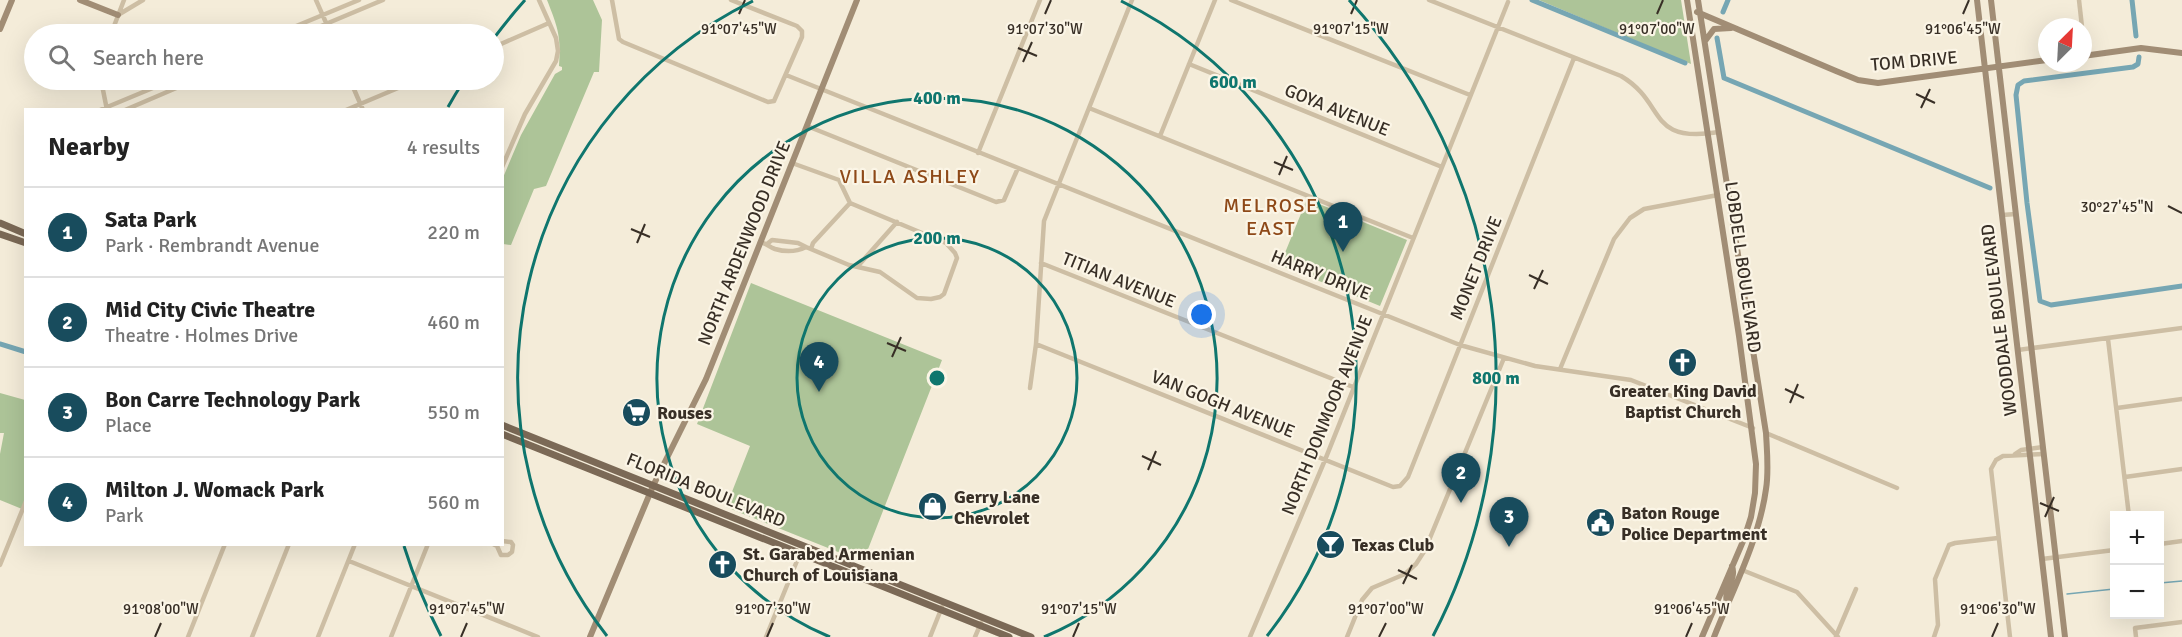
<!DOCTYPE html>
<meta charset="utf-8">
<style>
:root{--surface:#fff;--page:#f6f6f6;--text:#222;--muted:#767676;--line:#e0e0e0;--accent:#184c5d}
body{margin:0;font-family:Signika,sans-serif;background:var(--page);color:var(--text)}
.controls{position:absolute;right:18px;bottom:18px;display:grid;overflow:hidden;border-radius:0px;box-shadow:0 6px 24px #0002}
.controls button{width:54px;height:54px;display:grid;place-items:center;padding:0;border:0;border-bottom:2px solid var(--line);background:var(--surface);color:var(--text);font:30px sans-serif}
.compass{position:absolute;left:2038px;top:18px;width:54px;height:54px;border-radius:50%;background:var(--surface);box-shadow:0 6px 24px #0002;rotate:24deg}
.you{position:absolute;left:1202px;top:315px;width:21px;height:21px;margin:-15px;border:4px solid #fff;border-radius:50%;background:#1a73e8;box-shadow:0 0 0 9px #1a73e833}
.badge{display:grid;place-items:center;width:39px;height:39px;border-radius:50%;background:var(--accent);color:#fff;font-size:20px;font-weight:700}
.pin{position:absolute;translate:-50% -50px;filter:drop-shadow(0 2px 3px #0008)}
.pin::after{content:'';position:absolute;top:32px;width:21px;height:18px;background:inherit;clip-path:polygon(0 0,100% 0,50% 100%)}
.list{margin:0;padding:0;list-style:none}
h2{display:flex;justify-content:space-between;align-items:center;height:78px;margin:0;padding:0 24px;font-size:26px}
h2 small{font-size:20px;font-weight:400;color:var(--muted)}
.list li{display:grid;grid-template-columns:39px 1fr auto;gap:18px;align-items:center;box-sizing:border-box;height:90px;padding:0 24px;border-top:2px solid var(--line)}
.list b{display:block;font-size:22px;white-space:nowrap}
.list p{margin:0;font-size:20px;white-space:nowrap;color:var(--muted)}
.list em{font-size:20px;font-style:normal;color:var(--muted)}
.icon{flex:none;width:33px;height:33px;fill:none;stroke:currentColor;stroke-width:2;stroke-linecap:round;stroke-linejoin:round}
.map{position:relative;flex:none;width:2182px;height:637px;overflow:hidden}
.search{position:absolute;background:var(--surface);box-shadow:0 6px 24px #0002;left:24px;top:24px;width:480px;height:66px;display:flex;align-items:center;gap:15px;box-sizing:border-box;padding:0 21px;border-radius:33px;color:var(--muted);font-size:22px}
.panel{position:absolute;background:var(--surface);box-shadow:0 6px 24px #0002;left:24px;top:108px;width:480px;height:438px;border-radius:0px}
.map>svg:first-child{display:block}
.green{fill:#adc498}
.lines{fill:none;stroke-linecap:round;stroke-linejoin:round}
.stream{stroke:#76a6b3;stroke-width:1.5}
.canal{stroke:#76a6b3;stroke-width:5}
.street{stroke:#cdbea4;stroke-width:4.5}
.secondary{stroke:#a18d75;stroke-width:6}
.primary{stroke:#7b6956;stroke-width:7}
.ticks{fill:none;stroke:#382f26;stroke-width:2}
.ring{fill:none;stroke:#0f766e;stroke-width:3}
.labels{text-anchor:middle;stroke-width:4.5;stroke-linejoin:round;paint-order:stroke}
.street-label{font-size:18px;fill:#382f26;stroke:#fbf5e6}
.poi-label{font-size:18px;font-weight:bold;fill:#382f26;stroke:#fbf5e6;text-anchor:start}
.neighbourhood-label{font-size:20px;letter-spacing:1.5px;fill:#8e4918;stroke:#fbf5e6}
.ticks-label{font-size:15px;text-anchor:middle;fill:#382f26;stroke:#fbf5e6;stroke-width:4.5;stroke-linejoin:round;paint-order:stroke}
.centre{fill:#0f766e;stroke:#fbf5e6;stroke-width:3}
.ring-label{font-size:18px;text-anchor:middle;font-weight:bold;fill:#0f766e;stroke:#fbf5e6;stroke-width:4.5;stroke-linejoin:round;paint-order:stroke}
</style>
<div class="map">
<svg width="2182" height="637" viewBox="0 0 2182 637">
<rect width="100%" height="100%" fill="#f4ecd9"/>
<path class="green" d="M547,0H593L602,20L599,72H594L546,186L534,189L511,245L503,244L502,180L521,135L555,74L562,70V67L559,66C561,35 558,28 547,0Z
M1539,0H1681L1691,64Z
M1307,199L1407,240L1380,306L1280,265Z
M751,283L942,360L863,562L726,507L750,446L697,424Z
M0,393L25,400L26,501L22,509L0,500V454L4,433H0Z"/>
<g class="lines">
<path class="stream" d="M2160,583L2182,581
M2067,594L2114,589"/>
<path class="canal" d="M1532,0L1685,63
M2132,0L2136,36
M1723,12L1728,0
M1717,38L1724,78L1990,188
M2139,57L2138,64L2133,67L2024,81L2018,85L2016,95L2027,203L2040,301L2051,305L2182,286
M0,344L26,352"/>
<path class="street" d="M316,0L331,34
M612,0L619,39L623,42L768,102L774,101L802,37V31L797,26L731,0
M1231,0L1470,95
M1429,0L1621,76C1667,103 1646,144 1719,132
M2079,0L2082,27
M118,15L143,0
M2083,33L2086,55
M111,34L124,0
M277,34L359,0
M302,34L383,0
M494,47L549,23
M1189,64L1442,167
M786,75L1460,345L1535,366L1631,380L1753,428
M101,80L107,110
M350,80L363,110
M1089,108L1413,238
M100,110L172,80
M125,110L195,80
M346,110L417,80
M807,126L996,202L1004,200L1018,168
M1160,136L1215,0
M978,153L1040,0
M792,163L839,180L850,203L946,243L955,253L957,258L944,294L940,297L931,299L917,298L880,272L849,265L806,247
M502,167L525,114L556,61L558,51L556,38L539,0
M2002,215L2016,214
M760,242C766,243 769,247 775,249C785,252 796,252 806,247L798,243L772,240L767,244
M811,249L813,243L850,203
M1041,263L1353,387
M858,266L897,222
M2108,339L2129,516
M1036,344L1393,487L1400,486L1408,477L1574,58
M2018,350L2182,328
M1560,369L1614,239L1630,218L1644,209L1718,195
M1030,388L1036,344L1044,221L1132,0
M2117,408L2182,399
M1766,433L1897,488
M2015,454L2021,450L2043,447
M2125,477L2182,469
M493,544L497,546L501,555H508L512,552L513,545L511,542L502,541
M2160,544L2182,541
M2042,559L2114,550
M349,561L538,637
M0,565L26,501
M1742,570L1797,592L1838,637
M1836,636L1856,589
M188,637L225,544
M252,637L289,544
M318,637L355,544
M391,637L428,544
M766,637L801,551
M930,637L942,607
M975,637L981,623
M1250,637L1325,460L1508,2
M1347,637L1362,600L1372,588L1405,574L1416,564L1425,550L1504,358
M1934,637L1938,625L1935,579L1949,545L1955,543L1998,538
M2010,637L1991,469L1996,460L2003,456L2044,454
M2136,637L2135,628L2182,622"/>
<path class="secondary" d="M80,0L118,15
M1687,0L1739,336L1756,464L1755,493L1751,517L1744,539L1702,637
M1698,0L1766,433C1767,452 1769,471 1766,489C1759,540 1733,589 1714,637
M1977,0L2051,637
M1991,0L2065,637
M1697,12L1836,71L1858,80L1878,83L2047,60
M0,29L12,0
M1705,41L1714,29L1731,28
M2083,56L2141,48L2182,53
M1727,603C1723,590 1737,579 1732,566
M590,637L653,486L706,379L857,0"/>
<path class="primary" d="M0,223L26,234
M0,234L26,243
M502,425L1031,637
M502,434L1009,637"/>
</g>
<path class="ticks" d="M739,14L745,0M1045,14L1051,0M1351,14L1357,0M1657,14L1663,0M1963,14L1969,0M1018,48L1037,56M1023,62L1032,42M1916,94L1935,103M1921,108L1930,89M1274,162L1293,170M1279,175L1287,156M2168,206L2182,213M631,229L650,237M637,243L645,224M1529,275L1548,284M1534,289L1543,270M887,343L906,351M892,357L901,337M1785,389L1804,398M1790,403L1798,384M1142,456L1161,465M1148,470L1156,451M2040,503L2059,511M2045,517L2054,497M1398,570L1417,579M1403,584L1412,565M155,637L161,623M461,637L467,623M767,637L773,623M1073,637L1079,623M1379,637L1386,623M1686,637L1692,623M1992,637L1998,623"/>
<g class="ring">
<circle cx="937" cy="378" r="140"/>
<path d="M830 637A280 280 0 1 1 1044 637"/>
<path d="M607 636A419 419 0 0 1 753 1M1121 1A419 419 0 0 1 1267 636"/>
<path d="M441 636A559 559 0 0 1 404 546M448 107A559 559 0 0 1 463 82M494 38A559 559 0 0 1 525 0M1349 0A559 559 0 0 1 1433 636"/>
</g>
<defs>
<symbol id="church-disc" viewBox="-11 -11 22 22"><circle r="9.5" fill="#184c5d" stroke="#fbf5e6"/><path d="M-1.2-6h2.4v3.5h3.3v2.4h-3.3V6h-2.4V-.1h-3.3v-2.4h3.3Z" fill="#fff"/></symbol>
<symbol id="supermarket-disc" viewBox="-11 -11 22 22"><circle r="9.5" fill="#184c5d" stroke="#fbf5e6"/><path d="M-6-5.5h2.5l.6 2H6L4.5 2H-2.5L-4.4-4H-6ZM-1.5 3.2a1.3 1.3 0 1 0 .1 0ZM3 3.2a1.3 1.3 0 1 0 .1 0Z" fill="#fff"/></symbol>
<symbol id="shop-disc" viewBox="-11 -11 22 22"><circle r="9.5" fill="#184c5d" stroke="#fbf5e6"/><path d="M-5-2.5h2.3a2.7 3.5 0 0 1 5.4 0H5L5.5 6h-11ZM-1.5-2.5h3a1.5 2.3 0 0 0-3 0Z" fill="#fff"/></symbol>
<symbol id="civic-disc" viewBox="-11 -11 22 22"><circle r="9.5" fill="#184c5d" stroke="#fbf5e6"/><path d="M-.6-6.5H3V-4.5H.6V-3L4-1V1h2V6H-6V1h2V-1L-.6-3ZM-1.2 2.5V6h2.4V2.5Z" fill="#fff"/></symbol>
<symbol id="bar-disc" viewBox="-11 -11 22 22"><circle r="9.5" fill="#184c5d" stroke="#fbf5e6"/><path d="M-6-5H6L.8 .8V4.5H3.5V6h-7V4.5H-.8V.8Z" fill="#fff"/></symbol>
</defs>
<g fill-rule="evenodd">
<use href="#church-disc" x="1666" y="346" width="33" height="33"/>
<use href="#supermarket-disc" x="620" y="396" width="33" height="33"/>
<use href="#shop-disc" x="916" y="490" width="33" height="33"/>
<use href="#civic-disc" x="1584" y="506" width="33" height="33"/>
<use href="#bar-disc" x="1314" y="528" width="33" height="33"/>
<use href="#church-disc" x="706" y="548" width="33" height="33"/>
</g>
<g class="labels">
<g class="street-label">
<text transform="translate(1914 61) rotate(-5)" y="6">TOM DRIVE</text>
<text transform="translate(1337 110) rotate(22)" y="6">GOYA AVENUE</text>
<text transform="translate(744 243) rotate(-68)" y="6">NORTH ARDENWOOD DRIVE</text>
<text transform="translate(1743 267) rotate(82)" y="6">LOBDELL BOULEVARD</text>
<text transform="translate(1476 268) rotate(-68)" y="6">MONET DRIVE</text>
<text transform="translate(1321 275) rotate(22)" y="6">HARRY DRIVE</text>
<text transform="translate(1119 280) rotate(22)" y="6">TITIAN AVENUE</text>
<text transform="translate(1999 320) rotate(-97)" y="6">WOODDALE BOULEVARD</text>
<text transform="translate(1223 404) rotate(22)" y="6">VAN GOGH AVENUE</text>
<text transform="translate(1327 415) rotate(-68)" y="6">NORTH DONMOOR AVENUE</text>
<text transform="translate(706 490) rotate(22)" y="6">FLORIDA BOULEVARD</text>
</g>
<g class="poi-label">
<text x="1683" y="397" text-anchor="middle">Greater King David<tspan x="1683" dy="21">Baptist Church</tspan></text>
<text x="657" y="419">Rouses</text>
<text x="954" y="503">Gerry Lane<tspan x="954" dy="21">Chevrolet</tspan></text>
<text x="1621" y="519">Baton Rouge<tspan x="1621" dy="21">Police Department</tspan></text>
<text x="1352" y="551">Texas Club</text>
<text x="743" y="560">St. Garabed Armenian<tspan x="743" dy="21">Church of Louisiana</tspan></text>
</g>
<g class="neighbourhood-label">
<text x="910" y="183">VILLA ASHLEY</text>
<text x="1271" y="212">MELROSE<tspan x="1271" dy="23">EAST</tspan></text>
</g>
</g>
<g class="ticks-label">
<text x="1351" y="34">91°07'15"W</text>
<text x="1657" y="34">91°07'00"W</text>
<text x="739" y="34">91°07'45"W</text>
<text x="1045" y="34">91°07'30"W</text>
<text x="1963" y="34">91°06'45"W</text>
<text x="2117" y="212">30°27'45"N</text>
<text x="161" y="614">91°08'00"W</text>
<text x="467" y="614">91°07'45"W</text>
<text x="773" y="614">91°07'30"W</text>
<text x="1079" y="614">91°07'15"W</text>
<text x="1386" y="614">91°07'00"W</text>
<text x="1692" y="614">91°06'45"W</text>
<text x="1998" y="614">91°06'30"W</text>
</g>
<circle cx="937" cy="378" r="9" class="centre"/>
<g class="ring-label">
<text x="1233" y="88">600 m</text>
<text x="937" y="104">400 m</text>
<text x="937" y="244">200 m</text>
<text x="1496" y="384">800 m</text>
</g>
</svg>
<div class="controls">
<button>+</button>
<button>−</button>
</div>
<svg class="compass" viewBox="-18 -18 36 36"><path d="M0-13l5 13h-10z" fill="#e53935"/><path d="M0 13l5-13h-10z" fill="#767676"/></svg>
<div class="you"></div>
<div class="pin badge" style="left:1343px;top:252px">1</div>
<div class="pin badge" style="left:1461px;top:503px">2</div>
<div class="pin badge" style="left:1509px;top:547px">3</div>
<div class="pin badge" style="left:819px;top:392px">4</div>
<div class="search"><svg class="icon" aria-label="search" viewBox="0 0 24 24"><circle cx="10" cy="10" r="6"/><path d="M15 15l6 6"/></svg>Search here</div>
<section class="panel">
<h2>Nearby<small>4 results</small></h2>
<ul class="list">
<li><span class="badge">1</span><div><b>Sata Park</b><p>Park · Rembrandt Avenue</p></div><em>220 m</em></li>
<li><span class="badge">2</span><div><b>Mid City Civic Theatre</b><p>Theatre · Holmes Drive</p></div><em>460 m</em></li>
<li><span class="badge">3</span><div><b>Bon Carre Technology Park</b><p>Place</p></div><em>550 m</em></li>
<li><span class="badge">4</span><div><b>Milton J. Womack Park</b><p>Park</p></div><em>560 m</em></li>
</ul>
</section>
</div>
